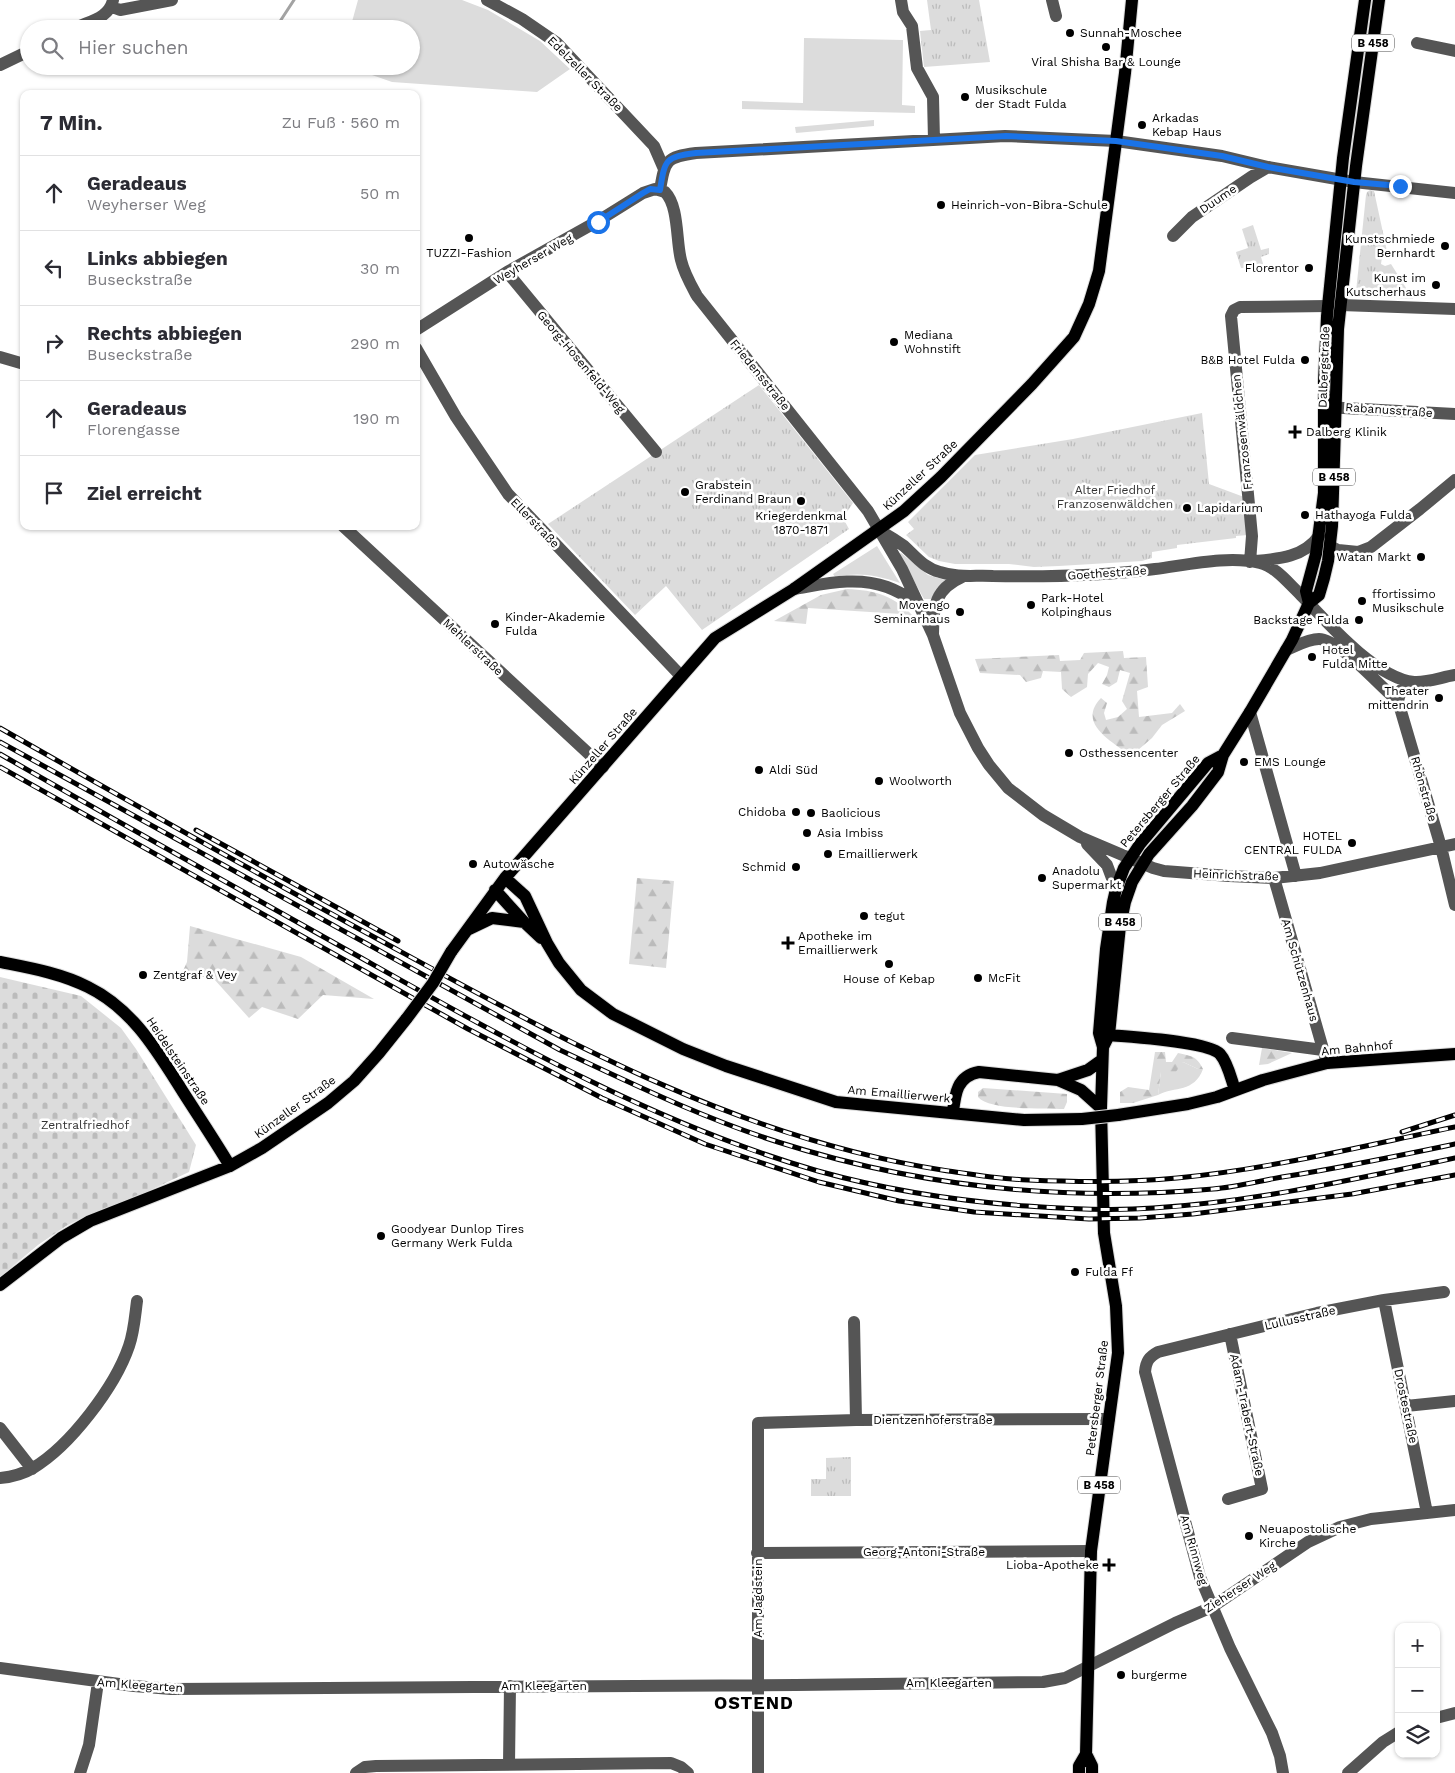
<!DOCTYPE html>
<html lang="de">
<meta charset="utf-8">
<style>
:root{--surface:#fff;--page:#f7f7f7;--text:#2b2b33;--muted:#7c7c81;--line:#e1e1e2}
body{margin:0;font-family:"Work Sans",sans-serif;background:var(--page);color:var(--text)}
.controls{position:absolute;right:15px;bottom:15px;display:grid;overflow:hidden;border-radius:10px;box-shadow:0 1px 4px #0004}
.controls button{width:45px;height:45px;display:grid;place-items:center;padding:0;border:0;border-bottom:1px solid var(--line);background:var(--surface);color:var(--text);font:25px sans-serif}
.stop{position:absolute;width:15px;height:15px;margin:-11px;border:4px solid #1a73e8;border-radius:50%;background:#fff}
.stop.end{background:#1a73e8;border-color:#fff;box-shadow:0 1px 5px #0008}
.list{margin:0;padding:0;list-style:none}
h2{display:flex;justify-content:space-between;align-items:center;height:65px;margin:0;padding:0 20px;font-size:21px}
h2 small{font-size:16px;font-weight:400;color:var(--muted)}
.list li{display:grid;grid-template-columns:32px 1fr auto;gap:15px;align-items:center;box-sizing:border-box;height:75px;padding:0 20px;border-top:1px solid var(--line)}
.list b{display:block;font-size:19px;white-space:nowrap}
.list p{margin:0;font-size:16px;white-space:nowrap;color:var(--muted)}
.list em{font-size:16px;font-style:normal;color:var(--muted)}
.icon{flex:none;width:28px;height:28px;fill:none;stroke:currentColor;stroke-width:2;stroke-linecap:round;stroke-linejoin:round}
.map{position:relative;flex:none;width:1455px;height:1773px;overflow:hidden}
.search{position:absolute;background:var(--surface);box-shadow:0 1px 4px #0004;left:20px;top:20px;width:400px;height:55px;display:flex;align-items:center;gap:12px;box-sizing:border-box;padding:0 18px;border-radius:28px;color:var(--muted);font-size:19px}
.panel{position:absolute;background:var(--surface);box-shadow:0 1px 4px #0004;left:20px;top:90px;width:400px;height:440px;border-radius:10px}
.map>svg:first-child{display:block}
.grass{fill:#dcdcdc}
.forest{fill:url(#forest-firs)}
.cemetery{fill:url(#cemetery-stones)}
.park{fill:url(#park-tufts)}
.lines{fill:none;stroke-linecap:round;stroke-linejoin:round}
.stream{stroke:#a3a3a3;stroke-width:3}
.major-casing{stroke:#dbdbdb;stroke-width:14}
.minor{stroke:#555;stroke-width:12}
.major{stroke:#000;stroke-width:12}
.rail-casing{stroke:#000;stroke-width:5}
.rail{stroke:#fff;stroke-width:3;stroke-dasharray:9;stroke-linecap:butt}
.major-bridge-casing{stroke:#dbdbdb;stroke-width:14;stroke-linecap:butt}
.major-bridge{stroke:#000;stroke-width:12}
.route{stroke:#1a73e8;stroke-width:6}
.poi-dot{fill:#000;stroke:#fff;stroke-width:2}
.labels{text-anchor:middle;stroke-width:5;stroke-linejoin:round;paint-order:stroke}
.shield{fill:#fff;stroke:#4c4c4c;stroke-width:1}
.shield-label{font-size:11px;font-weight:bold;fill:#000}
.poi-label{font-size:12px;fill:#000;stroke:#fff;text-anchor:start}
.street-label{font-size:12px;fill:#000;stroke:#fff}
.park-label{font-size:12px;fill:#333;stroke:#fff}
.district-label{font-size:18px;font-weight:bold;letter-spacing:1px;fill:#000;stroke:#fff}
</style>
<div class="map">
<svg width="1455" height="1773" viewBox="0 0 1455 1773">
<defs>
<pattern id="forest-firs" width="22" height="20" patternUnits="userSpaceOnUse" patternTransform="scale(1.25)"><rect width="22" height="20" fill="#dcdcdc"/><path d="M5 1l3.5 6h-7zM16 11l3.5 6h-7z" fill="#bbb"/></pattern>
<pattern id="cemetery-stones" width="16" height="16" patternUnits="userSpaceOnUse" patternTransform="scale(1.25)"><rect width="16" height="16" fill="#dcdcdc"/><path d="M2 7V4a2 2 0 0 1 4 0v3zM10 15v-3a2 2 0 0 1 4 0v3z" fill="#bbb"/></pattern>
<pattern id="park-tufts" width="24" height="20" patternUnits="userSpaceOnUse" patternTransform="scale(1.25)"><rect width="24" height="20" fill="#dcdcdc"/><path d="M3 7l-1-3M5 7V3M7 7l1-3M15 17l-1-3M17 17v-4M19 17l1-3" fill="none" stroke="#bbb"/></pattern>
</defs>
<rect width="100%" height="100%" fill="#fff"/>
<path class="grass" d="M358,0H462L488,10L540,41L570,69L537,92L392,82L372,75L366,66H411V29H350Z
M804,38L903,40L902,105L915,106V113L742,109V101L803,103Z
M874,120V126L796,133L795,127Z
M877,546L900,583C875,575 860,572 835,577L833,574Z
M901,553L928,575L945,580L937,588L931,599H924L899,554Z
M1183,1062L1198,1069H1203C1194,1093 1175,1086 1158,1095L1161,1072Z"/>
<path class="forest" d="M847,589C875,590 895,596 914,617L901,614L808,608L806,624L774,621L821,595Z
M1123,651L1124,658L1146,657L1148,687L1137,691L1139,717L1172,713L1180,704L1185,711L1162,725L1152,738L1131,756C1113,742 1076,724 1101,698L1107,703L1104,713L1106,720L1118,717L1127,709L1122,701L1130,673L1120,670L1117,682L1109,687L1102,684L1107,675L1109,667L1098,663L1088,674L1087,687L1071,697L1062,689L1061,672L1043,671L1041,678L1026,682L1020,675L980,673L975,659L1059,655L1060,661L1080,660L1084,653Z
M637,878L674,881L666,968L629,964Z
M190,926L301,957L374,999L323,995L298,1019L262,1007L249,1018L214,979L182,973L187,962Z
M1262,1048L1292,1053L1268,1064L1259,1065Z
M1155,1052H1165L1166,1062H1172L1178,1053C1191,1056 1197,1056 1203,1069H1198L1183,1062L1175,1073L1161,1072L1158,1095L1133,1103H1120V1092L1128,1087L1149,1090Z
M983,1088L1067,1094V1102L1064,1109C1045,1108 990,1111 978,1097V1092Z"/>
<path class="cemetery" d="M0,977L81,996L121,1028L136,1049L196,1145L189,1172L140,1195L86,1216L66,1226L38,1245L0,1277Z"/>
<path class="park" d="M927,0H979L990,62L924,67L920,31L931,30Z
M1370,190L1374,191L1388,256L1382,257L1381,264L1385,266L1391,264L1413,299L1363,296L1358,295L1356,292L1366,195L1367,192Z
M1253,225L1261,250L1269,248V254L1261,257L1264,267L1241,268L1236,252L1248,248L1242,229Z
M759,385L853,503L843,518L849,529L702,630L666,586L635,615L548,524Z
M1202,413L1209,484L1244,497L1248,535L1236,536V538L1177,545V548L1152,552V558L1142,561L1059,566L1034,567L1009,564H955L939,561L929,557L906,535L914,529L908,522L975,455L1073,439Z
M851,1457V1496H811V1479H826V1458Z"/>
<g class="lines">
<path class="stream" d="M275,29L294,0"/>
<defs>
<path id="major" d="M1309,603L1306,591L1316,554L1324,493V382L1327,316L1343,158L1365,0
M505,878L525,896L547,943L559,963L581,990L613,1014L683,1049L726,1066L836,1102L1024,1120L1082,1119
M495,890L524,922L541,938
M469,929L492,918L524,922
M451,952L505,878L715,638L794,589L904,511L941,477L1032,384L1074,337L1089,304L1099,271L1125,73L1132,0
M0,962C30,968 60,973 88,987C133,1009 157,1051 183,1092C199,1117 215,1141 230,1166
M1109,1035C1130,1037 1207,1041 1220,1054C1228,1063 1231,1079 1235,1090
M1103,1047L1109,1035L1120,926L1125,902L1132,882L1149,854L1192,806L1218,772L1223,755L1250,712L1292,640L1309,603L1319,595L1324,578L1328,561L1332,526L1338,329L1356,166L1379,0
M1058,1080L1088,1070L1102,1060
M953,1112C955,1094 957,1076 979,1072L1058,1080L1081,1090L1101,1108
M1118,1115L1188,1104L1217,1097L1263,1080L1327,1063L1455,1054
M0,1285L61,1238L90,1221L230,1166L262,1148L328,1103L354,1081L379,1053L407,1018
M1079,1773V1766L1086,1754
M1092,1773V1766L1086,1754L1091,1551L1118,1353L1116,1306L1104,1233L1101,1108L1103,1047L1099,1033L1106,949L1113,902L1116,889L1124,868L1140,844L1208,763L1223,755"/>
</defs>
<use href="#major" class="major-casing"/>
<path class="minor" d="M487,0L522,19L557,43L654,146L664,169
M901,0L903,12L912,26L917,68L933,97L934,140
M1052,0L1056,16
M112,7L120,10L172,0
M73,29C88,21 109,19 113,0
M1417,43L1455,51
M0,65L29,51
M660,190C665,160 666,157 696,153L1005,136L1116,141L1222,156L1268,167L1354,182L1455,193
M1173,236L1192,217L1251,177L1268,167
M507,272L656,452
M1341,305L1455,309
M416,330L507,272L598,221L643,193L655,189L665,192C679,206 676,241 681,260C684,273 691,285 697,296L868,511L902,569L918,603L933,635L960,713L978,748L989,765L1008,788L1043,815L1080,837L1153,868L1164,871L1229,876L1274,878L1320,873L1455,844
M416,348L456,417L508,494L681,676
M0,357L24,364
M1325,407L1455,414
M343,526L603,767
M882,532C889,536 897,541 904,546C916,557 924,568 940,572C958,578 974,575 993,576C1047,577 1102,576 1155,569C1187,565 1229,555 1260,563C1276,567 1288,583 1299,593C1326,621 1375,678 1414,682C1427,683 1442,677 1455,675
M1330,546L1338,550L1358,552L1371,547L1420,509L1455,480
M1255,561C1279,559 1304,557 1319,536
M1250,562L1252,536L1231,316L1234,310L1240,307L1328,306
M794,589C825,584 856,576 887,587C898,591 908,597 918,603
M933,634C933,606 935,589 962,577
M1286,650C1296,646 1308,639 1319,639C1339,639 1381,688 1398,701
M1414,682L1401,690L1398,701L1441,847L1455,905
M1250,712L1296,876
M1087,844L1107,865L1116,889
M1274,878L1327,1063
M1232,1038L1323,1050
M1384,1300L1427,1513
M854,1322L856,1420
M1406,1406L1455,1401
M0,1428L32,1469
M0,1478C11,1477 23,1474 33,1468C70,1446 115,1387 129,1346C134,1332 135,1316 137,1301
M1228,1499L1262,1489L1230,1334
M757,1553L1091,1551
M0,1668L134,1686L171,1689L796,1685L1043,1682L1065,1678L1175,1623L1212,1607L1308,1542L1340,1527L1371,1519L1455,1510
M1436,1718L1455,1713
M509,1764L510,1686
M80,1773L89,1745L98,1682
M356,1773L365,1767L376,1766L671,1763L681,1767L688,1773
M758,1773V1423L856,1420L1109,1419
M1283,1773L1280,1756L1272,1733L1230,1648L1200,1577L1145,1372C1146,1361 1149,1357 1158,1352L1317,1313L1384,1300L1444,1292
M1348,1773L1383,1742L1399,1732"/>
<use href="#major" class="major"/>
<defs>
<path id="rail" d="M0,728C128,801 256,873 385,943C563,1040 738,1138 942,1170C970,1174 999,1179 1028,1180C1077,1182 1127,1183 1177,1178C1271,1169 1363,1146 1455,1127
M0,742L560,1050C631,1083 702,1118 778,1142C919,1187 1065,1202 1213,1189C1236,1187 1259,1181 1282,1177C1340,1168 1397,1156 1455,1144
M0,754C118,822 237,888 356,955C504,1038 654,1124 818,1171C886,1190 957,1201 1027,1206C1068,1209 1111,1211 1153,1208C1255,1202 1355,1179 1455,1158
M0,767L468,1029L602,1098L705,1144L819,1182L899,1201L974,1212L1089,1219L1140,1218L1193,1214L1352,1194L1455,1175
M196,830L398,941
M1402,1132L1455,1115"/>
</defs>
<use href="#rail" class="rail-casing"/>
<use href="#rail" class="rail"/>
<defs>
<path id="major-bridge" d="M407,1018L433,983L451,952
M1082,1119L1118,1115"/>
</defs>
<use href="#major-bridge" class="major-bridge-casing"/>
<use href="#major-bridge" class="major-bridge"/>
</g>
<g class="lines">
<path class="route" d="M598,222L643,193L650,189L660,190C665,159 665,157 696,153L1006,136L1116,141L1222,156L1268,167L1354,182L1400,186"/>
</g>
<g class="poi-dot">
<circle cx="1070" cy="33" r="5"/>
<circle cx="1106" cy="47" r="5"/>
<circle cx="965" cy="97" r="5"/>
<circle cx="1142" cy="125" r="5"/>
<circle cx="941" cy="205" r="5"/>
<circle cx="469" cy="238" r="5"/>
<circle cx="1445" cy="246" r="5"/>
<circle cx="1309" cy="268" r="5"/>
<circle cx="1436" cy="285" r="5"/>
<circle cx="894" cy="342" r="5"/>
<circle cx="1305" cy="360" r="5"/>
<path d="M1292.5 424.5h5v5h5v5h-5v5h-5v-5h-5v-5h5z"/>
<circle cx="685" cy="492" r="5"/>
<circle cx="801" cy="501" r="5"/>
<circle cx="1187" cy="508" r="5"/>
<circle cx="1305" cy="515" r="5"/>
<circle cx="1421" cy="557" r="5"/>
<circle cx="1362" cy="601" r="5"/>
<circle cx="1031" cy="605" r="5"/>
<circle cx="960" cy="612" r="5"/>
<circle cx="1359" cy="620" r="5"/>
<circle cx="495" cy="624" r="5"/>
<circle cx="1312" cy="657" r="5"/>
<circle cx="1439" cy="698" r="5"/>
<circle cx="1069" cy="753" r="5"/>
<circle cx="1244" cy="762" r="5"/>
<circle cx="759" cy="770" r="5"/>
<circle cx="879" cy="781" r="5"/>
<circle cx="796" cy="812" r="5"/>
<circle cx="811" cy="813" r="5"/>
<circle cx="807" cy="833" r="5"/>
<circle cx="1352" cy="843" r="5"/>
<circle cx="828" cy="854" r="5"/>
<circle cx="473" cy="864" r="5"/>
<circle cx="796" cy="867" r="5"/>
<circle cx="1042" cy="878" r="5"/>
<circle cx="864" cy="916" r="5"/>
<path d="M785.5 935.5h5v5h5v5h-5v5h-5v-5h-5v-5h5z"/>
<circle cx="889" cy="964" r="5"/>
<circle cx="143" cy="975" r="5"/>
<circle cx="978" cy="978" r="5"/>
<circle cx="381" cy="1236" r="5"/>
<circle cx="1075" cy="1272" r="5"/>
<circle cx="1249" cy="1536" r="5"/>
<path d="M1106.5 1557.5h5v5h5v5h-5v5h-5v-5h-5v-5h5z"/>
<circle cx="1121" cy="1675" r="5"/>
</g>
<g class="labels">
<g class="shield">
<rect x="1352" y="34.5" width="42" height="17" rx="4"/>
<rect x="1313" y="468.5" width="42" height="17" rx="4"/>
<rect x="1099" y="913.5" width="42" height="17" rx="4"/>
<rect x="1078" y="1476.5" width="42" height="17" rx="4"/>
</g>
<g class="shield-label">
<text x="1373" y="47">B 458</text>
<text x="1334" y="481">B 458</text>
<text x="1120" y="926">B 458</text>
<text x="1099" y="1489">B 458</text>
</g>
<g class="poi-label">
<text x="1080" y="37">Sunnah-Moschee</text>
<text x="1106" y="66" text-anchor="middle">Viral Shisha Bar &amp; Lounge</text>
<text x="975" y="94">Musikschule<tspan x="975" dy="14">der Stadt Fulda</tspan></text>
<text x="1152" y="122">Arkadas<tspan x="1152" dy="14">Kebap Haus</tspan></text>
<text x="951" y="209">Heinrich-von-Bibra-Schule</text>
<text x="1435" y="243" text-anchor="end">Kunstschmiede<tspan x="1435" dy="14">Bernhardt</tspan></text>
<text x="469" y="257" text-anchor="middle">TUZZI-Fashion</text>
<text x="1299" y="272" text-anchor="end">Florentor</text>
<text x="1426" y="282" text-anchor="end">Kunst im<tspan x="1426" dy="14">Kutscherhaus</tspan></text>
<text x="904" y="339">Mediana<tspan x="904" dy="14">Wohnstift</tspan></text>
<text x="1295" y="364" text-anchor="end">B&amp;B Hotel Fulda</text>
<text x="1306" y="436">Dalberg Klinik</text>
<text x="695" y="489">Grabstein<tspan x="695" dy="14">Ferdinand Braun</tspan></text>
<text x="1197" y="512">Lapidarium</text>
<text x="1315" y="519">Hathayoga Fulda</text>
<text x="801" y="520" text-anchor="middle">Kriegerdenkmal<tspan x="801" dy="14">1870-1871</tspan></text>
<text x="1411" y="561" text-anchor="end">Watan Markt</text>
<text x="1372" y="598">ffortissimo<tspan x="1372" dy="14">Musikschule</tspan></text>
<text x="1041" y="602">Park-Hotel<tspan x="1041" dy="14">Kolpinghaus</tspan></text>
<text x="950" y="609" text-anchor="end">Movengo<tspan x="950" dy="14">Seminarhaus</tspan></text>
<text x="505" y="621">Kinder-Akademie<tspan x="505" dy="14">Fulda</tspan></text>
<text x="1349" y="624" text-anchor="end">Backstage Fulda</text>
<text x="1322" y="654">Hotel<tspan x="1322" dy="14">Fulda Mitte</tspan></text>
<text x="1429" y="695" text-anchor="end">Theater<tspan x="1429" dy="14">mittendrin</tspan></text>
<text x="1079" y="757">Osthessencenter</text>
<text x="1254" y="766">EMS Lounge</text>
<text x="769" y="774">Aldi Süd</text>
<text x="889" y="785">Woolworth</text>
<text x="786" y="816" text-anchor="end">Chidoba</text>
<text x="821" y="817">Baolicious</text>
<text x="817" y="837">Asia Imbiss</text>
<text x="1342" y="840" text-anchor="end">HOTEL<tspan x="1342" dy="14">CENTRAL FULDA</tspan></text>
<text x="838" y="858">Emaillierwerk</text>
<text x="483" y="868">Autowäsche</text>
<text x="786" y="871" text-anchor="end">Schmid</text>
<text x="1052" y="875">Anadolu<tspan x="1052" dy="14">Supermarkt</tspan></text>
<text x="874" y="920">tegut</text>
<text x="798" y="940">Apotheke im<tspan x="798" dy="14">Emaillierwerk</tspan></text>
<text x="153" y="979">Zentgraf &amp; Vey</text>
<text x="988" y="982">McFit</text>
<text x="889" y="983" text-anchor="middle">House of Kebap</text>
<text x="391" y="1233">Goodyear Dunlop Tires<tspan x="391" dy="14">Germany Werk Fulda</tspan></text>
<text x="1085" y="1276">Fulda Ff</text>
<text x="1259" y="1533">Neuapostolische<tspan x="1259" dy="14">Kirche</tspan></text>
<text x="1099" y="1569" text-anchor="end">Lioba-Apotheke</text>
<text x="1131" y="1679">burgerme</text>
</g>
<g class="street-label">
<text transform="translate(585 74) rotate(45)" y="4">Edelzeller Straße</text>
<text transform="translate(1218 199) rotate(-34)" y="4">Duume</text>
<text transform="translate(533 259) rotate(-30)" y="4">Weyherser Weg</text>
<text transform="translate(581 362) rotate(50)" y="4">Georg-Hosenfeld-Weg</text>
<text transform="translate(1324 367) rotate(-88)" y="4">Dalbergstraße</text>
<text transform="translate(760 375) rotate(51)" y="4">Friedensstraße</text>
<text transform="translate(1389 410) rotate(4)" y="4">Rabanusstraße</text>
<text transform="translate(1242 432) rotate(-96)" y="4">Franzosenwäldchen</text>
<text transform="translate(920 475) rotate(-43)" y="4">Künzeller Straße</text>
<text transform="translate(535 523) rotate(46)" y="4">Ellerstraße</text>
<text transform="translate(1107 573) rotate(-4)" y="4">Goethestraße</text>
<text transform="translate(473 647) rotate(43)" y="4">Mehlerstraße</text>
<text transform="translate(603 746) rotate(-49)" y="4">Künzeller Straße</text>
<text transform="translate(1424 789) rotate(74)" y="4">Rhönstraße</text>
<text transform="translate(1160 801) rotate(-50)" y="4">Petersberger Straße</text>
<text transform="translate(1236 875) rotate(2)" y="4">Heinrichstraße</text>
<text transform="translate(1300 970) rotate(74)" y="4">Am Schützenhaus</text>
<text transform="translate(1357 1048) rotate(-5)" y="4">Am Bahnhof</text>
<text transform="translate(178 1061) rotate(56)" y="4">Heidelsteinstraße</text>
<text transform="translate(899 1094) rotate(5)" y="4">Am Emaillierwerk</text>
<text transform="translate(295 1107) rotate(-36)" y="4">Künzeller Straße</text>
<text transform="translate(1300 1318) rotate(-13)" y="4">Lullusstraße</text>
<text transform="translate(1097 1398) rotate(-83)" y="4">Petersberger Straße</text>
<text transform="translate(1406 1406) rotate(78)" y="4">Drostestraße</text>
<text transform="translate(1247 1415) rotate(78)" y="4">Adam-Trabert-Straße</text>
<text x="933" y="1424">Dientzenhoferstraße</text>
<text transform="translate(1194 1550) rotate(74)" y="4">Am Rinnweg</text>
<text x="924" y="1556">Georg-Antoni-Straße</text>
<text transform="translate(1240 1587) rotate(-33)" y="4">Zieherser Weg</text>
<text transform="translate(758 1598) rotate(-90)" y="4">Am Jagdstein</text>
<text x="949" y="1687">Am Kleegarten</text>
<text transform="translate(140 1685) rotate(4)" y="4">Am Kleegarten</text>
<text x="544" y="1690">Am Kleegarten</text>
</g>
<g class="park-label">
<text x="1115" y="494">Alter Friedhof<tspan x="1115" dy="14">Franzosenwäldchen</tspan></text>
<text x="85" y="1129">Zentralfriedhof</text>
</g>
<g class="district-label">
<text x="754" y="1709">OSTEND</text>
</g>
</g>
</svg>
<div class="controls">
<button>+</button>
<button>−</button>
<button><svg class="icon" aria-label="layers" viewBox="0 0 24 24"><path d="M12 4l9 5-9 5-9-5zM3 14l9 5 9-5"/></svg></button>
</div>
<div class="stop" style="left:598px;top:222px"></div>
<div class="stop end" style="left:1400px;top:186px"></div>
<div class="search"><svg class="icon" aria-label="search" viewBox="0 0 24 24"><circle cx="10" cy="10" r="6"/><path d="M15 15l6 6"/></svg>Hier suchen</div>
<section class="panel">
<h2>7 Min.<small>Zu Fuß · 560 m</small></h2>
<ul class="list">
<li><svg class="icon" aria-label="ahead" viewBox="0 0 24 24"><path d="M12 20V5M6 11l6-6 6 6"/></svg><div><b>Geradeaus</b><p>Weyherser Weg</p></div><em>50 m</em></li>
<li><svg class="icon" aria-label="left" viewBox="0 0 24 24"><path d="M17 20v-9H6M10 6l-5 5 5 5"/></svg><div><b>Links abbiegen</b><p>Buseckstraße</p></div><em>30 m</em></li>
<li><svg class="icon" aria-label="right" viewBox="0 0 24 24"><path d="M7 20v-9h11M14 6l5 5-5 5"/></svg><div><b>Rechts abbiegen</b><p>Buseckstraße</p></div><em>290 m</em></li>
<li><svg class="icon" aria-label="ahead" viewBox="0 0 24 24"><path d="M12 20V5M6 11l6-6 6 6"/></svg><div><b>Geradeaus</b><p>Florengasse</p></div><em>190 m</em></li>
<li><svg class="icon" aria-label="arrive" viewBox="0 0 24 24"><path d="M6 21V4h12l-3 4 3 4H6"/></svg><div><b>Ziel erreicht</b></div></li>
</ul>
</section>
</div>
